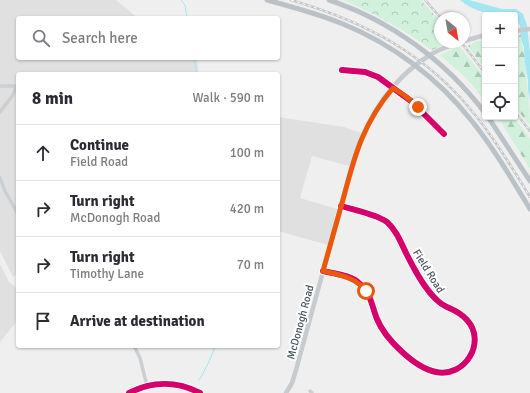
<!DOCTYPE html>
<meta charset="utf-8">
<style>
:root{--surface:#fff;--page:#f7f7f7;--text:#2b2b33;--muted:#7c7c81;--line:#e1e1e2}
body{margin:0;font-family:Signika,sans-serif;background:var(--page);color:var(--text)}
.controls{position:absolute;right:12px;top:12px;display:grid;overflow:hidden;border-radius:4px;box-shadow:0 1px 3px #0004}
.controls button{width:36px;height:36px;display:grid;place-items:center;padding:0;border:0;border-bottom:1px solid var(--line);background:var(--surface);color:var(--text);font:20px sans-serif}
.compass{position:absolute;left:434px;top:12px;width:36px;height:36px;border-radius:50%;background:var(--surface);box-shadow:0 1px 3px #0004;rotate:149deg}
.stop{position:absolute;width:12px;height:12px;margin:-9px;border:3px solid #ea580c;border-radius:50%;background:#fff}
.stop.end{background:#ea580c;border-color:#fff;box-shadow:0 1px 4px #0008}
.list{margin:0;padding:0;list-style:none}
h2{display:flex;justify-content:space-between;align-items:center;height:52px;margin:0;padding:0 16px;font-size:17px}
h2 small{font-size:13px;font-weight:400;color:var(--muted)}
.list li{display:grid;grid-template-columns:26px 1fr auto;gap:12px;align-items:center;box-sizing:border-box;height:56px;padding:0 16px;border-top:1px solid var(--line)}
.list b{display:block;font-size:15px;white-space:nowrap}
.list p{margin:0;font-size:13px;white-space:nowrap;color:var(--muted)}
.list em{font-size:13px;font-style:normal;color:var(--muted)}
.icon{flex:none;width:22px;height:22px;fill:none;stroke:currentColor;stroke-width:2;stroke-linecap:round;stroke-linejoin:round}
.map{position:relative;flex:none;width:530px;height:393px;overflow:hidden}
.search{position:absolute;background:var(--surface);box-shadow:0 1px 3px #0004;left:16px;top:16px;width:264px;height:44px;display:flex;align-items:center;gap:10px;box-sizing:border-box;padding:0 14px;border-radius:4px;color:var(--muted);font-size:15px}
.panel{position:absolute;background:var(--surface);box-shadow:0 1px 3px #0004;left:16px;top:72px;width:264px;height:276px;border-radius:4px}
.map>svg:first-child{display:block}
.education{fill:#e1e0e1}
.forest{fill:url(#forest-firs)}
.park{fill:url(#park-crowns)}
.water{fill:#a3e6f2}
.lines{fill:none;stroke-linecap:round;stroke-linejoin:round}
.stream{stroke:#a3e6f2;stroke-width:1}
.minor{stroke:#cbcfd1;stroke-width:3.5}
.major{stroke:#c6cbcf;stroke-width:4.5}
.highway{stroke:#bbc2c7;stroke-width:5}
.rail-casing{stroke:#c5c7ca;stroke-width:2.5}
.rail{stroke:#fff;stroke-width:1;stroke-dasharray:3;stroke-linecap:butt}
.cycleway-casing{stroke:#fff;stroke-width:8}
.cycleway{stroke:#d6006c;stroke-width:6}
.route{stroke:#ea580c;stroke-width:5}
.labels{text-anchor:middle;stroke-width:4;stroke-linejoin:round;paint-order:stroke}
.street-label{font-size:11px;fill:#45535d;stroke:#fff}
</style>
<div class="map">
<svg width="530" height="393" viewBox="0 0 530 393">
<defs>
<pattern id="forest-firs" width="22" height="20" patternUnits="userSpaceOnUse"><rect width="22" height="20" fill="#d2f1dc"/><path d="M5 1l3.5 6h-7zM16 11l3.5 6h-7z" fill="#acc6b6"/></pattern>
<pattern id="park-crowns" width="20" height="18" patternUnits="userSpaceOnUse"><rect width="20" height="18" fill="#d2f1dc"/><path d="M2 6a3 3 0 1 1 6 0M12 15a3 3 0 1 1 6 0" fill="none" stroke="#acc6b6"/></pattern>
</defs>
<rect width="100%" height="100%" fill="#f0efef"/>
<path class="education" d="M0,0H116L138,18H18V58H186L188,60L197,59L199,74H18V273L13,277L0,251Z
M278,117L344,127L361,133L349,166L312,156L300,198L337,209L328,245L278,231Z
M0,264L9,282L18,289V320L0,342Z"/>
<path class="forest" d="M521,34C521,42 524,49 525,56C526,80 530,102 530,126L515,107V36Z
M485,40V69L468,46L476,41Z
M459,46L485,78V100L466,78L440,55Z
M498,117H514L530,139V169Z"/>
<path class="park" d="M343,0H421L440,21V42H453L432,50C404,30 374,13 343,0Z"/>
<path class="water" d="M460,0H469L502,9H516L523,14L527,25L530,52V101L528,91V80L525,64L524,47L521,39L520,26L515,15C495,15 476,14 460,0Z"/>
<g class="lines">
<path class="stream" d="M181,0L185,5L187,18
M194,58L196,68V74
M199,380C202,377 215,350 215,346"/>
<path class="minor" d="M342,70L365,72L378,77L411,101L444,134
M0,86H17
M0,112L13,95L16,86
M0,178L5,191L18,214
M323,271C336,274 351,275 360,284C371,293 372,307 377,319C385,339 415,368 436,372C465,378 487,342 467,320C462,314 454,310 447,307C430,300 415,271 407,255C401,243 397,231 387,222C376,214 354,210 341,206
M134,346L140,358L147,386
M310,391L312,393
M129,393C152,381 177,381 200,393"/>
<path class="major" d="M515,31L530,29
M464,41L485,35
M286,393L292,383L296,370L353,162C366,119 391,79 430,55C439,49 450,46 461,42"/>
<path class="highway" d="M267,0C293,7 319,14 343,24C392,44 438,78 471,120C493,147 511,178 530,209
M329,0C390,20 446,61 485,113
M488,117L530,181"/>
<defs>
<path id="rail" d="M291,0C366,22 427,54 476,116C496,141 513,169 530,197
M425,0L441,18
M461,42L485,73
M515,112L530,131"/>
</defs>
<use href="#rail" class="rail-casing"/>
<use href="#rail" class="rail"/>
<defs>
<path id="cycleway" d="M342,70L365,72L378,77L411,101L444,134
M323,271C336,274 351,275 360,284C371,293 372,307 377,319C385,339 415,368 436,372C465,378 487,342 467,320C462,314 454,310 447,307C430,300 415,271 407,255C401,243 397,231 387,222C376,214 354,210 341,206
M129,393C152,381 177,381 200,393"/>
</defs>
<use href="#cycleway" class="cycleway-casing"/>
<use href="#cycleway" class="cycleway"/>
</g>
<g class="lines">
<path class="route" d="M366,291C355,277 340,275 323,271C330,246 337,221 344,196C355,154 364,122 393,88L404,95L418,107"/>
</g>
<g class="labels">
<g class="street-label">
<text transform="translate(429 271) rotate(58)" y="4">Field Road</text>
<text transform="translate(300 322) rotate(-75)" y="4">McDonogh Road</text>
</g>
</g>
</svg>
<div class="controls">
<button>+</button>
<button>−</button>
<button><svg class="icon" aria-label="locate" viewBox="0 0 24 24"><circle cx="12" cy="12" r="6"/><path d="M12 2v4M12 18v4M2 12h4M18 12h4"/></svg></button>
</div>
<svg class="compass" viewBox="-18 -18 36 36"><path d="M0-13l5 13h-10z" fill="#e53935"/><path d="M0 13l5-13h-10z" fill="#7c7c81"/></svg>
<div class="stop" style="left:366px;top:291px"></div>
<div class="stop end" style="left:418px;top:107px"></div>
<div class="search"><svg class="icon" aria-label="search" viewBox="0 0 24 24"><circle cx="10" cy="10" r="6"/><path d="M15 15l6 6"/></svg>Search here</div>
<section class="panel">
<h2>8 min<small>Walk · 590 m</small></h2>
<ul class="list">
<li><svg class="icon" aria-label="ahead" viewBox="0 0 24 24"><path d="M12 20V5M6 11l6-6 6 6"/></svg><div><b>Continue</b><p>Field Road</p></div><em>100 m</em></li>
<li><svg class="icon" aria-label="right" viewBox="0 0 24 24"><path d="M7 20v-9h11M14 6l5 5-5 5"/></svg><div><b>Turn right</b><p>McDonogh Road</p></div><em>420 m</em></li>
<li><svg class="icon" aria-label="right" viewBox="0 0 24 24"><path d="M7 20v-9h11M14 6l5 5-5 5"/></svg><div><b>Turn right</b><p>Timothy Lane</p></div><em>70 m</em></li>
<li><svg class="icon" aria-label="arrive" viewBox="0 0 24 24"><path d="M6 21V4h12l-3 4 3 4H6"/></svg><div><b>Arrive at destination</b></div></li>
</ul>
</section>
</div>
